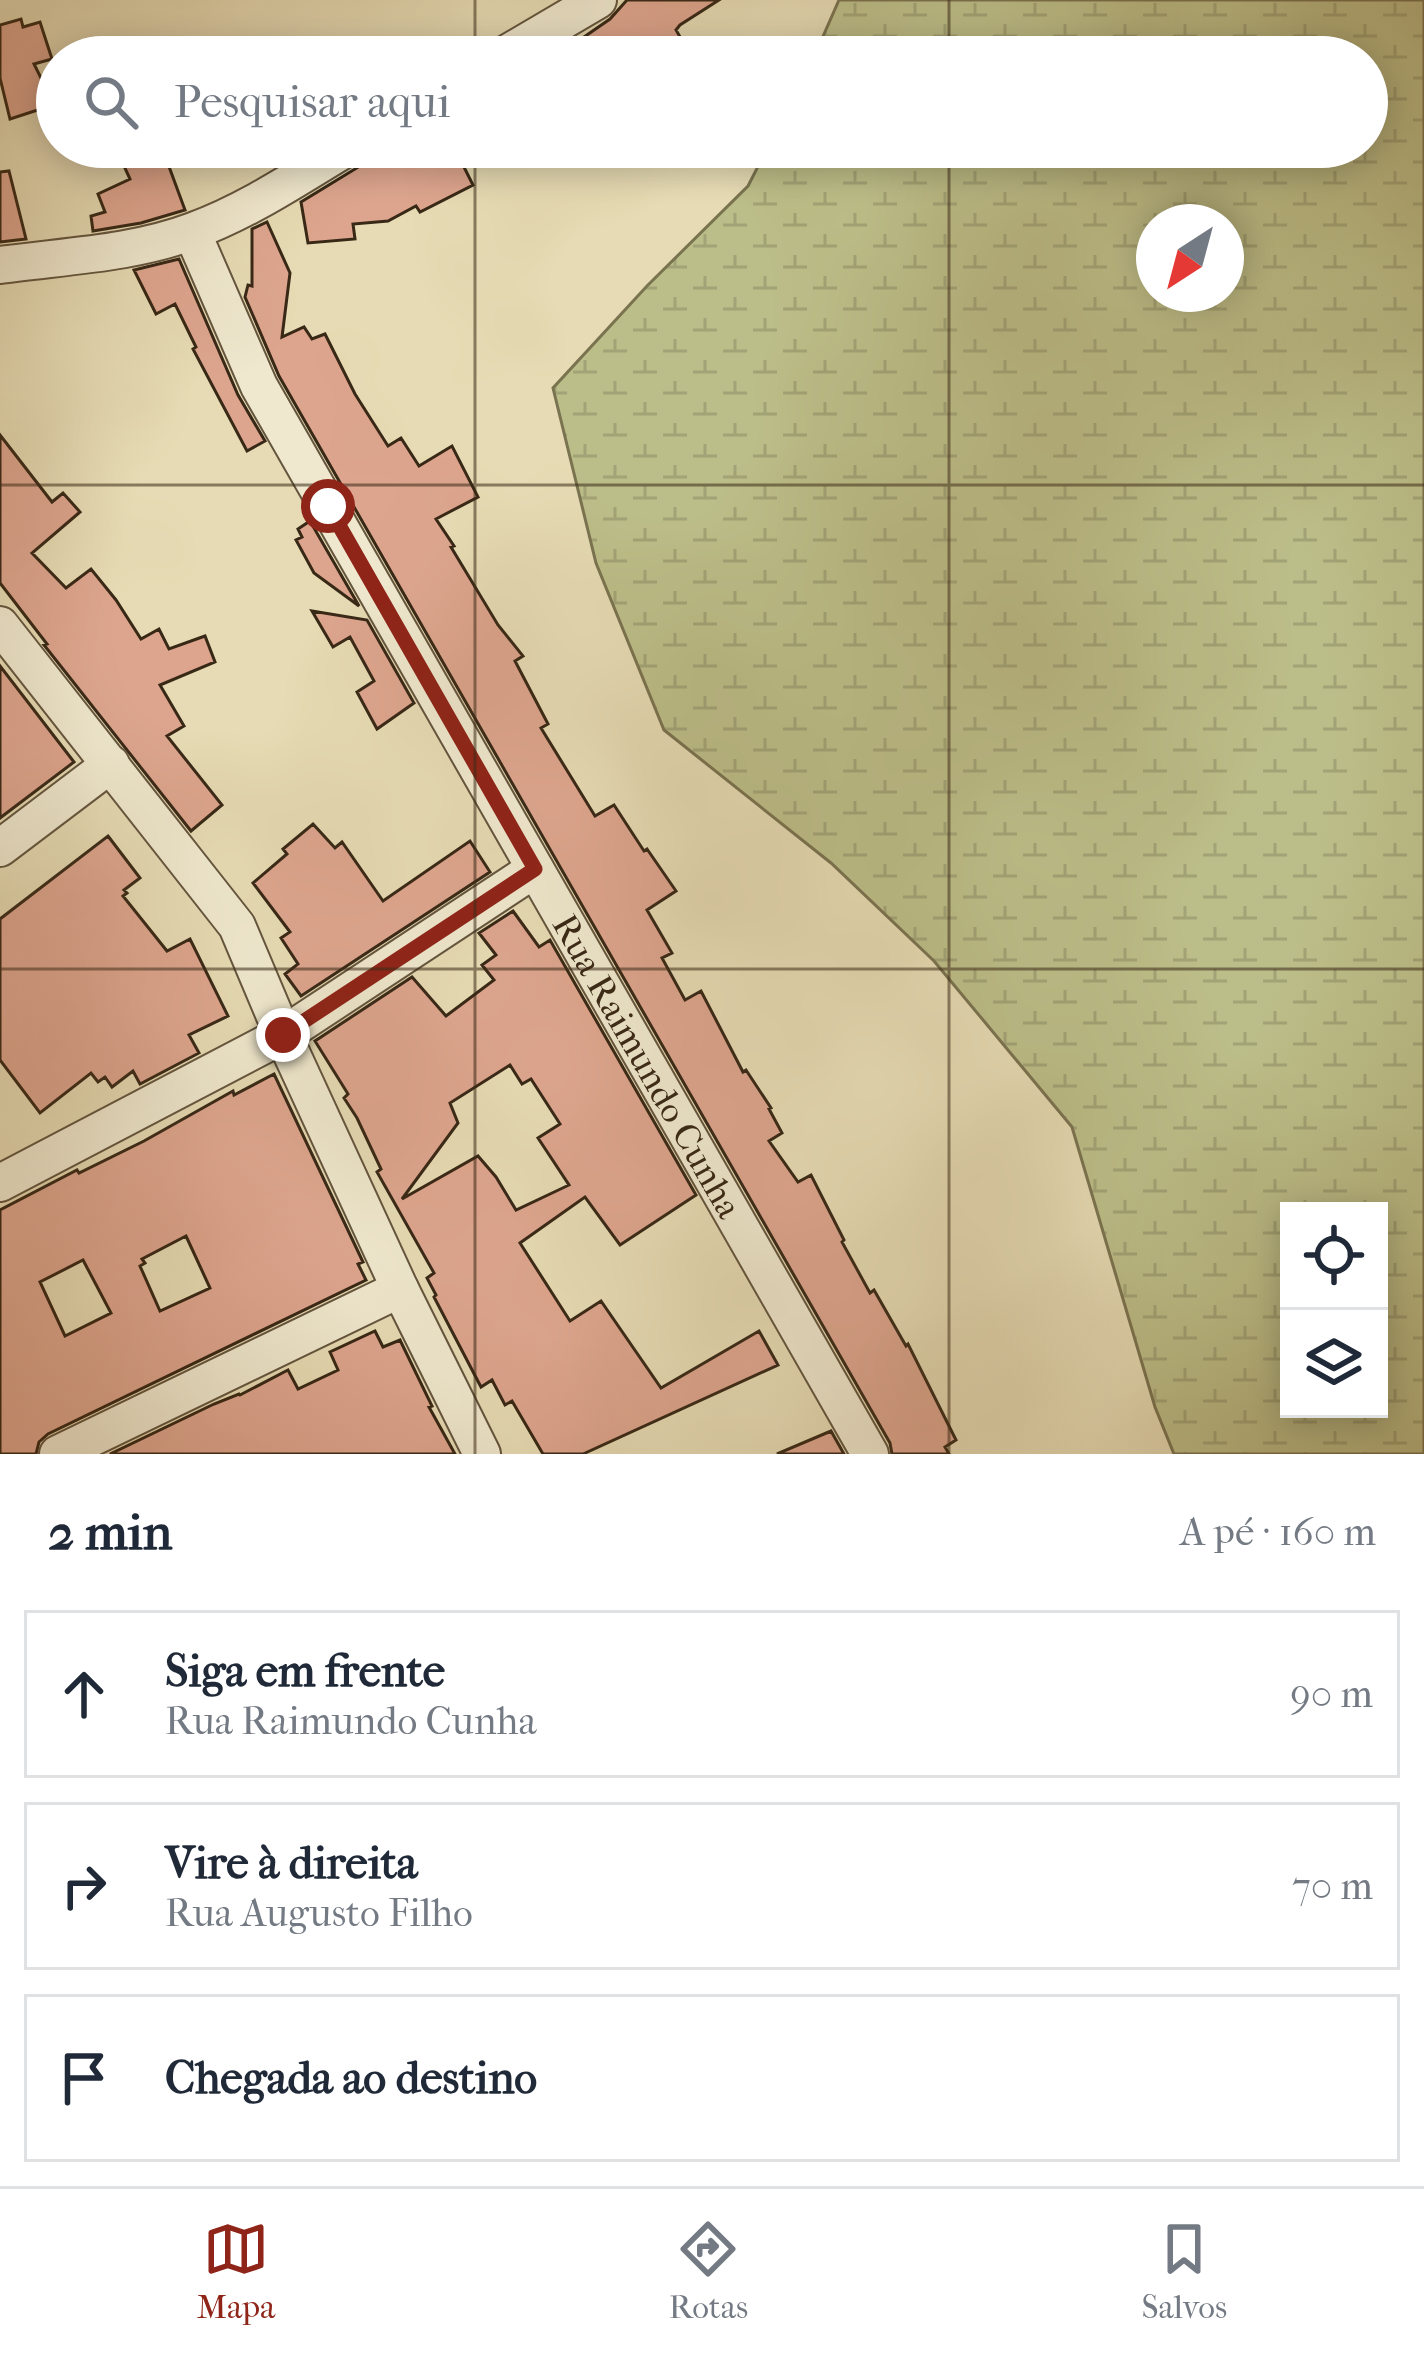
<!DOCTYPE html>
<html lang="pt">
<meta charset="utf-8">
<style>
:root{--surface:#fff;--page:#f6f6f7;--text:#1f2937;--muted:#747a83;--line:#e0e1e3;--accent:#8f2418}
body{margin:0;font-family:"IM FELL French Canon",serif;background:var(--page);color:var(--text)}
.controls{position:absolute;right:36px;bottom:36px;display:grid;overflow:hidden;border-radius:0px;box-shadow:0 6px 30px #0003}
.controls button{width:108px;height:108px;display:grid;place-items:center;padding:0;border:0;border-bottom:3px solid var(--line);background:var(--surface);color:var(--text);font:60px sans-serif}
.compass{position:absolute;left:1136px;top:204px;width:108px;height:108px;border-radius:50%;background:var(--surface);box-shadow:0 6px 30px #0003;rotate:216deg}
.stop{position:absolute;width:36px;height:36px;margin:-27px;border:9px solid #8f2418;border-radius:50%;background:#fff}
.stop.end{background:#8f2418;border-color:#fff;box-shadow:0 3px 12px #0008}
.list{margin:0;padding:0;list-style:none}
h2{display:flex;justify-content:space-between;align-items:center;height:156px;margin:0;padding:0 48px;font-size:51px}
h2 small{font-size:39px;font-weight:400;color:var(--muted)}
.list li{display:grid;grid-template-columns:78px 1fr auto;gap:36px;align-items:center;box-sizing:border-box;height:168px;margin:0 24px 24px;padding:0 24px;border:3px solid var(--line);border-radius:0px}
.list b{display:block;font-size:45px;white-space:nowrap}
.list p{margin:0;font-size:39px;white-space:nowrap;color:var(--muted)}
.list em{font-size:39px;font-style:normal;color:var(--muted)}
.icon{flex:none;width:66px;height:66px;fill:none;stroke:currentColor;stroke-width:2;stroke-linecap:round;stroke-linejoin:round}
.map{position:relative;flex:none;width:1424px;height:1454px;overflow:hidden}
.search{position:absolute;background:var(--surface);box-shadow:0 6px 30px #0003;left:36px;right:36px;top:36px;height:132px;display:flex;align-items:center;gap:30px;box-sizing:border-box;padding:0 42px;border-radius:66px;color:var(--muted);font-size:45px}
.sheet{height:732px;background:var(--surface)}
nav{display:flex;justify-content:space-around;align-items:center;box-sizing:border-box;height:168px;border-top:3px solid var(--line);background:var(--surface);font-size:33px;color:var(--muted)}
nav a{display:grid;justify-items:center;gap:6px}
nav .on{color:var(--accent)}
.map>svg:first-child{display:block}
.wetland{fill:url(#wetland-marsh);stroke:#7a7350;stroke-width:3;fill-rule:evenodd}
.building{fill:#dda58e;stroke:#382816;stroke-width:3;fill-rule:evenodd}
.lines{fill:none;stroke-linecap:round;stroke-linejoin:round}
.minor-casing{stroke:#64553e;stroke-width:40}
.minor{stroke:#efe8ce;stroke-width:36}
.route{stroke:#8f2418;stroke-width:15}
.grid{fill:none;stroke:#382816;stroke-width:3;stroke-opacity:0.55}
.labels{text-anchor:middle;stroke-width:10;stroke-linejoin:round;paint-order:stroke}
.street-label{font-size:36px;fill:#382816;stroke:#efe8ce}
</style>
<div class="map">
<svg width="1424" height="1454" viewBox="0 0 1424 1454">
<defs>
<pattern id="wetland-marsh" width="20" height="14" patternUnits="userSpaceOnUse" patternTransform="scale(3)"><rect width="20" height="14" fill="#bcbe89"/><path d="M1 5h8M5 5V1M11 12h8M15 12V8" fill="none" stroke="#a2a376"/></pattern>
</defs>
<rect width="100%" height="100%" fill="#e6dbb4"/>
<filter id="stains"><feTurbulence type="fractalNoise" baseFrequency=".00167" numOctaves="4"/><feColorMatrix values="0 0 0 0 .2 0 0 0 0 .09 0 0 0 0 .02 0 0 0 .5 -.17"/></filter>
<radialGradient id="worn" r=".72"><stop offset=".6" stop-color="#630" stop-opacity="0"/><stop offset="1" stop-color="#630" stop-opacity=".3"/></radialGradient>
<path class="wetland" d="M839,0H1424V1454H1174L1155,1407L1072,1127L934,961L831,863L664,730L596,563L553,388L647,286L748,186L768,147H1367V57H814ZM1154,222H1226V294H1154ZM1289,1211H1379V1409H1289Z"/>
<path class="building" d="M627,0H719L680,25L676,30L683,42L659,57H555L610,19Z
M21,19L23,27L40,22L52,59L34,64L42,80L47,107L10,119L0,78V25Z
M378,147H454L473,185L420,212L416,206L388,221L353,224L355,239L308,243L301,202L360,166L369,152Z
M164,153L185,210L141,223L93,231L91,216L105,212L98,194L130,179L124,166Z
M9,171L26,239L0,242V172Z
M267,222L290,273L282,337L304,327L312,339L325,334L355,394L388,446L401,438L419,466L452,446L478,497L436,519L454,546L451,547L498,625L523,656L515,661L548,724L541,728L595,816L614,805L644,851L647,849L676,891L647,910L672,953L662,958L685,1000L701,991L743,1072L746,1070L771,1108L769,1109L782,1133L769,1141L798,1182L811,1175L844,1240L842,1242L870,1293L874,1290L906,1346L908,1344L956,1440L945,1447L949,1454H892L890,1443L279,376L245,297L248,285L252,286V229Z
M179,259L238,395L265,441L247,451L193,349L196,347L175,304L156,314L134,270Z
M0,435L52,502L63,493L80,512L32,553L66,588L91,569L116,600L141,639L159,629L169,649L205,636L215,662L160,685L184,726L167,736L222,805L191,831L44,645L47,644L0,583Z
M310,521L359,606L314,573L296,540L302,537L298,529Z
M312,611L367,620L414,703L377,729L357,692L374,681L350,637L333,647Z
M0,666L74,762L0,818Z
M313,824L335,848L342,842L383,901L470,841L490,872L301,996L285,974L298,964L281,938L290,932L253,883L287,854L283,849Z
M108,836L140,878L124,890L127,893L123,896L167,951L190,939L228,1016L189,1035L199,1053L140,1084L133,1071L112,1087L105,1077L98,1082L91,1073L40,1113L0,1060V919Z
M513,911L539,947L550,940L696,1195L620,1245L585,1197L520,1243L570,1321L601,1301L661,1388L759,1331L778,1365L583,1454H543L512,1401L505,1405L492,1380L481,1387L434,1297L436,1295L427,1278L434,1273L377,1172L381,1169L357,1118L344,1098L348,1094L315,1041L412,977L446,1016L494,980L482,965L496,955L479,933ZM510,1065L522,1084L531,1079L560,1124L538,1138L569,1185L516,1210L496,1177L478,1156L402,1199L458,1123L450,1103Z
M274,1074L363,1262L358,1264L366,1280L48,1434L39,1442L36,1454H0V1210L77,1170L79,1173L144,1141L233,1091L234,1095ZM186,1236L210,1288L160,1311L140,1266L145,1263L142,1259ZM83,1260L111,1313L65,1336L40,1282Z
M375,1331L383,1347L400,1340L432,1406L429,1407L455,1454H110L214,1404L239,1394L240,1395L288,1370L298,1389L338,1370L330,1352Z
M831,1431L844,1454H777Z"/>
<g class="lines">
<defs>
<g id="minor">
<path d="M501,57L598,0"/>
<path id="s1" d="M192,232L259,386L870,1454"/>
<path d="M0,265C64,256 132,254 193,231C248,211 298,177 348,147"/>
<path d="M0,625L237,926L283,1035L400,1289L482,1454"/>
<path d="M0,848L111,764"/>
<path d="M0,1183L283,1035L535,869"/>
<path d="M58,1454L400,1289"/>
</g>
</defs>
<use href="#minor" class="minor-casing"/>
<use href="#minor" class="minor"/>
</g>
<g class="lines">
<path class="route" d="M283,1035L535,869L328,506"/>
</g>
<path class="grid" d="M475,0V57M949,0V57M475,147V1454M949,147V1454M0,485H1424M0,969H1424"/>
<g class="labels">
<g class="street-label">
<text dy="13" stroke="none"><textPath href="#s1" startOffset="951">Rua Raimundo Cunha</textPath></text>
</g>
</g>
<rect width="100%" height="100%" filter="url(#stains)"/>
<rect width="100%" height="100%" fill="url(#worn)"/>
</svg>
<div class="controls">
<button><svg class="icon" aria-label="locate" viewBox="0 0 24 24"><circle cx="12" cy="12" r="6"/><path d="M12 2v4M12 18v4M2 12h4M18 12h4"/></svg></button>
<button><svg class="icon" aria-label="layers" viewBox="0 0 24 24"><path d="M12 4l9 5-9 5-9-5zM3 14l9 5 9-5"/></svg></button>
</div>
<svg class="compass" viewBox="-18 -18 36 36"><path d="M0-13l5 13h-10z" fill="#e53935"/><path d="M0 13l5-13h-10z" fill="#747a83"/></svg>
<div class="stop" style="left:328px;top:506px"></div>
<div class="stop end" style="left:283px;top:1035px"></div>
<div class="search"><svg class="icon" aria-label="search" viewBox="0 0 24 24"><circle cx="10" cy="10" r="6"/><path d="M15 15l6 6"/></svg>Pesquisar aqui</div>
</div>
<section class="sheet">
<h2>2 min<small>A pé · 160 m</small></h2>
<ul class="list">
<li><svg class="icon" aria-label="ahead" viewBox="0 0 24 24"><path d="M12 20V5M6 11l6-6 6 6"/></svg><div><b>Siga em frente</b><p>Rua Raimundo Cunha</p></div><em>90 m</em></li>
<li><svg class="icon" aria-label="right" viewBox="0 0 24 24"><path d="M7 20v-9h11M14 6l5 5-5 5"/></svg><div><b>Vire à direita</b><p>Rua Augusto Filho</p></div><em>70 m</em></li>
<li><svg class="icon" aria-label="arrive" viewBox="0 0 24 24"><path d="M6 21V4h12l-3 4 3 4H6"/></svg><div><b>Chegada ao destino</b></div></li>
</ul>
</section>
<nav>
<a class="on"><svg class="icon" aria-label="map" viewBox="0 0 24 24"><path d="M3 6l6-2 6 2 6-2v14l-6 2-6-2-6 2zM9 4v14M15 6v14"/></svg>Mapa</a>
<a><svg class="icon" aria-label="directions" viewBox="0 0 24 24"><path d="M12 3l9 9-9 9-9-9zM9 14v-3h6M13 9l2 2-2 2"/></svg>Rotas</a>
<a><svg class="icon" aria-label="saved" viewBox="0 0 24 24"><path d="M7 4h10v16l-5-4-5 4z"/></svg>Salvos</a>
</nav>
